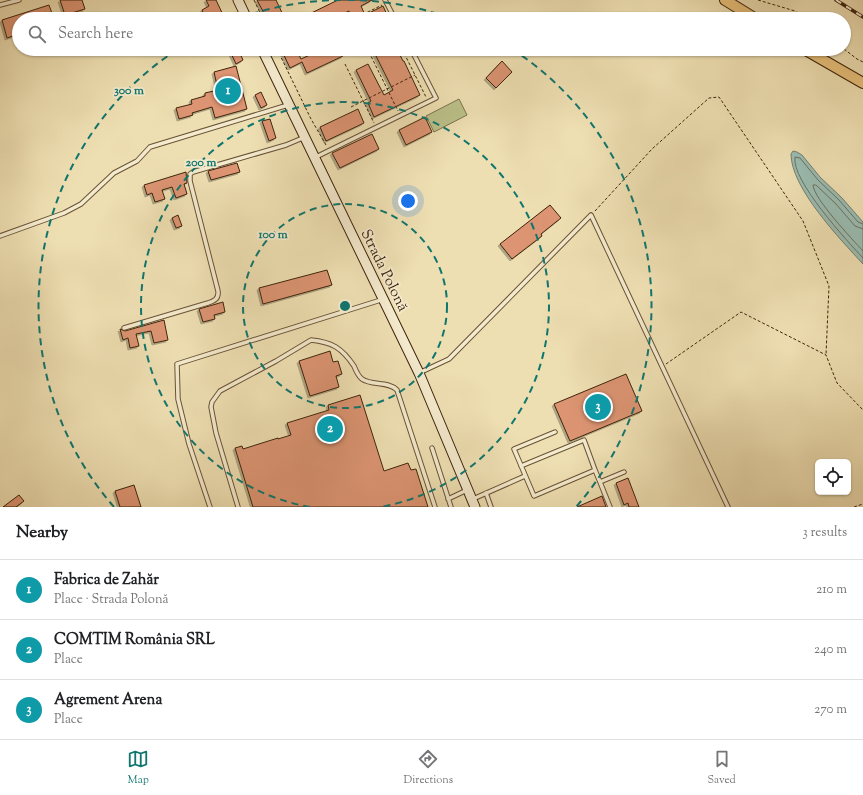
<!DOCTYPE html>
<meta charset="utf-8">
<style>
:root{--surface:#fff;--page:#f2f2f2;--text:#202124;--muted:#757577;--line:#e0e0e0;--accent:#0f766e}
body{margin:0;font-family:"Sorts Mill Goudy",serif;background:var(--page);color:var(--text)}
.controls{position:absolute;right:12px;bottom:12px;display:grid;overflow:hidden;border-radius:6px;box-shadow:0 1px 3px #0004}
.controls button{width:36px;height:36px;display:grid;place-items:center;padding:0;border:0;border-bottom:1px solid var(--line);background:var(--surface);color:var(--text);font:20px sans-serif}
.you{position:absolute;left:408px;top:201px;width:14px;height:14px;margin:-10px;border:3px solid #fff;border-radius:50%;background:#1a73e8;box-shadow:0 0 0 6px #1a73e833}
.badge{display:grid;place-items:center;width:26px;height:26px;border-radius:50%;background:var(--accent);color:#fff;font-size:13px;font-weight:700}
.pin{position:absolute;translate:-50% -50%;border:2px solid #fff;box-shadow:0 1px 4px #0006}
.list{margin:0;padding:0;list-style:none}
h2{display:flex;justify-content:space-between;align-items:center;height:52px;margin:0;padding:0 16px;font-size:17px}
h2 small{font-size:13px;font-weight:400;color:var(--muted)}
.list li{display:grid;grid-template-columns:26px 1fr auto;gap:12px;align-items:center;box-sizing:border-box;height:60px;padding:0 16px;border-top:1px solid var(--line)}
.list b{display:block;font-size:15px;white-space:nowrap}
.list p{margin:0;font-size:13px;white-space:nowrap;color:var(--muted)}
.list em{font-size:13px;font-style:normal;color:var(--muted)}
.icon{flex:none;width:22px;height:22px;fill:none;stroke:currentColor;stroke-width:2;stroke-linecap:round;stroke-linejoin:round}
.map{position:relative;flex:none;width:863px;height:507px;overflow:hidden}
.search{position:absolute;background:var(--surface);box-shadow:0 1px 3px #0004;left:12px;right:12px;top:12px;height:44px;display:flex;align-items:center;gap:10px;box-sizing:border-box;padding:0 14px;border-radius:22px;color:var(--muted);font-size:15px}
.sheet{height:232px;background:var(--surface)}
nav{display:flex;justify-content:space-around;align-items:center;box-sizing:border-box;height:56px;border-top:1px solid var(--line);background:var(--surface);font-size:11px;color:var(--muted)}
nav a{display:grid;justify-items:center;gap:2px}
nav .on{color:var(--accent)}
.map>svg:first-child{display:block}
.green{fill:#bbc18a;stroke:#7c724c}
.water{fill:#9abcb1;stroke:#757f6f}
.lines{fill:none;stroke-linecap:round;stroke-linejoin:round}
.shore{stroke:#6c705f;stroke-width:1}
.building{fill:#dc9472;stroke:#3d240d;filter:url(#shadow)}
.lane-casing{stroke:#695336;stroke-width:5.5}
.secondary-casing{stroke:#3d240d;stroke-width:11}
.primary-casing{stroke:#3d240d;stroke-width:12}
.path{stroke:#3d240d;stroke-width:1;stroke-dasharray:3 2;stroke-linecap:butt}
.lane{stroke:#f4eacd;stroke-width:3.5}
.secondary{stroke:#f4eacd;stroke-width:9}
.primary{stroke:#e7c079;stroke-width:10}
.rail-casing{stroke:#3d240d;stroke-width:3.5}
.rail{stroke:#f4eacd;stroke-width:2;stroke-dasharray:6;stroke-linecap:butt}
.ring{fill:none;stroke:#0f766e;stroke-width:2;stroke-dasharray:7 5}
.labels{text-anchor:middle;stroke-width:3.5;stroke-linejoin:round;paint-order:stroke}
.street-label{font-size:15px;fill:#3d240d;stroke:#f4eacd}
.centre{fill:#0f766e;stroke:#f4eacd;stroke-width:2}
.ring-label{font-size:12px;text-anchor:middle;font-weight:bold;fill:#0f766e;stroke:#f4eacd;stroke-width:3.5;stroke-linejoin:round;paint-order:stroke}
</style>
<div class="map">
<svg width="863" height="507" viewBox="0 0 863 507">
<defs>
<filter id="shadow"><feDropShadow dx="-2" dy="2" stdDeviation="0" flood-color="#0004"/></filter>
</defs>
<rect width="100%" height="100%" fill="#eedfb2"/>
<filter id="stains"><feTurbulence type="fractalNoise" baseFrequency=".005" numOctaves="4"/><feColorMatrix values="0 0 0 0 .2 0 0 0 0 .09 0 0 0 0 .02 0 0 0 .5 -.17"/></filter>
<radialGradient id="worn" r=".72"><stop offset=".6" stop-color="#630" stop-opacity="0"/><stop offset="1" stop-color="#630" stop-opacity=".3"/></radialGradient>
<path class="green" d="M459,99L467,115L434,132L426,116Z"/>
<path class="water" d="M793,151L797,152L802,155L820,177L842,198L863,222V264C840,239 791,188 791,154Z"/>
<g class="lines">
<path class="shore" d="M863,224L858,222L839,200L818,180L800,158L795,157C791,180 847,241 863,258
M863,229L855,226L836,204L816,185H813C814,199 852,239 863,251"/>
</g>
<path class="building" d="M60,0H82L85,9L65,15Z
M206,0H216L225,19H206L202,10L209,6Z
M257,0H276L285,19H267Z
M338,0H372L361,6L365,15L383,6L389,19H352L349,11L332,19H299Z
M49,5L54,19H19V34L7,38L2,20Z
M229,49H238L243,60L236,64Z
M281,49H296L301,59L323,49H340L343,56L307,73L302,62L290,68Z
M379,49H397L403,61H404L420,95L374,117L368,103L371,101L356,70L368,64L384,95L393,90L374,52Z
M502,61L512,72L496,88L486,78Z
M236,66L247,109L215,118L212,107L192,113L193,115L179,119L176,108L192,104L191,100L205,96V93L218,90L214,72Z
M261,92L267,105L261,108L255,95Z
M358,109L364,123L326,141L320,127Z
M425,117L432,132L406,145L399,130Z
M270,119L276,138L269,141L262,121Z
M372,134L379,149L340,168L332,153Z
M237,163L240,172L211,180L208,171Z
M186,172L187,183L184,184L187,194L176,198L172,187L162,190L165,199L155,202L152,193L147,195L144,185Z
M550,205L561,218L541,234L542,236L512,259L500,244Z
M178,215L182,226L176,228L172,218Z
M327,270L332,285L263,304L259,288Z
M223,302L225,312L214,315L215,319L203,322L199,309Z
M164,320L168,340L154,343L151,331L136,334L139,346L130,348L128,338L123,340L120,329L125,331Z
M330,351L333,362L338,361L342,374L336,376L339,387L310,396L299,361Z
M626,374L642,411L570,441L554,404Z
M360,395L384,471L408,463L411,470L416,469L428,507H253L235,448L242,446L243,449L278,438V439L291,435L287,423L329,410L328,405Z
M628,478L639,507H629L628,503L624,505L616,483Z
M134,485L141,507H120L115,491Z
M19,495L24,501L16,507H3Z
M602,496L606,507H577Z"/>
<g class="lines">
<defs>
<path id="lane" d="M385,0L395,19
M0,5L19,0
M316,157L436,98L411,49
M0,236L64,213L81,204L114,173L137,161L150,147L288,105
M124,328L208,303C214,301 219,299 218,291L190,181V174L193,172L286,145L305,137
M419,373L449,359L591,215L728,507
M555,432L514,449L534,496L595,470L600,482L624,472
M432,448L451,507
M521,466L584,440L595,470
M600,482L610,507
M486,493L491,507
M448,499L467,490
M473,499L525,476
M210,507L189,444L178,399L177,364L384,299
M238,507L216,433L211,407L212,402L220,391L276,361L311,340C332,342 342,348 354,366C356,371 358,376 362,379C372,386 388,381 397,390L435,507"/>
<path id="secondary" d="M238,0L247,19
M262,49L419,373L475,507"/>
<path id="primary" d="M725,0L756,19
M804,49L863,83"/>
</defs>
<use href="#lane" class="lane-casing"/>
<use href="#secondary" class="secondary-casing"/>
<use href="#primary" class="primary-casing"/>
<path class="path" d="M254,0L263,19
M758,0L795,11L805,19
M292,19L293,16
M354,19L382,5
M277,49L311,119L326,145
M402,49L426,97
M844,49L857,59L863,62
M369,52L398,111
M345,64L374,123
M351,107L415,75
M595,211L652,149L709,98L719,97L803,221L829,286L826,355
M666,364L741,312L826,355L837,383L863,410
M854,507L863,504"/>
<use href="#lane" class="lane"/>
<use href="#secondary" class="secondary"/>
<use href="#primary" class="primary"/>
<defs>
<path id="rail" d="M836,0L863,17"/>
</defs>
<use href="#rail" class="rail-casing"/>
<use href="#rail" class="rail"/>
</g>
<g class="ring">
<circle cx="345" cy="306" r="102"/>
<path d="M310 507A204 204 0 1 1 380 507"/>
<path d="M114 507A306 306 0 0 1 178 49M240 18A306 306 0 0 1 342 0M348 0A306 306 0 0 1 450 18M512 49A306 306 0 0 1 576 507"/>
</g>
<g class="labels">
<g class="street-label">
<text transform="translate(385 270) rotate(64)" y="5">Strada Polonă</text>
</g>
</g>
<circle cx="345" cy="306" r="6" class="centre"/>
<g class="ring-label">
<text x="129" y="94">300 m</text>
<text x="201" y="166">200 m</text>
<text x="273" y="238">100 m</text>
</g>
<rect width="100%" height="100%" filter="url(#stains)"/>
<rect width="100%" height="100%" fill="url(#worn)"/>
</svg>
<div class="controls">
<button><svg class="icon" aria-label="locate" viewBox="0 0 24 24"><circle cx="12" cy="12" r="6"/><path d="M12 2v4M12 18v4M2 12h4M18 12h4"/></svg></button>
</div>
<div class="you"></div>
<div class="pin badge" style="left:228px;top:91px;background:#0f9aa8">1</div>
<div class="pin badge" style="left:330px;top:429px;background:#0f9aa8">2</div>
<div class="pin badge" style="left:598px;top:407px;background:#0f9aa8">3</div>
<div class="search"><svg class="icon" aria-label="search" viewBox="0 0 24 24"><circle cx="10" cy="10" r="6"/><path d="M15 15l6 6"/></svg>Search here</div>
</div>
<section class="sheet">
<h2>Nearby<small>3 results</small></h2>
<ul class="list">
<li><span class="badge" style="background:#0f9aa8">1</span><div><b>Fabrica de Zahăr</b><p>Place · Strada Polonă</p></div><em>210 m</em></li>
<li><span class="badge" style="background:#0f9aa8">2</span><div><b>COMTIM România SRL</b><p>Place</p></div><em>240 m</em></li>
<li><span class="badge" style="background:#0f9aa8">3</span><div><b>Agrement Arena</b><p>Place</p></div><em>270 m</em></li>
</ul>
</section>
<nav>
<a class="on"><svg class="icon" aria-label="map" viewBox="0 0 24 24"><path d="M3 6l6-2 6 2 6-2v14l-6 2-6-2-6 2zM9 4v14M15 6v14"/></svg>Map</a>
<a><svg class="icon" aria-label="directions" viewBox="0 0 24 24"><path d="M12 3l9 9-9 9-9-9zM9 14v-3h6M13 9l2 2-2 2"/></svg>Directions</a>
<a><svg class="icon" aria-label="saved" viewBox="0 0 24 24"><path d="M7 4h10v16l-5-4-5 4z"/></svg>Saved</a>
</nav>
